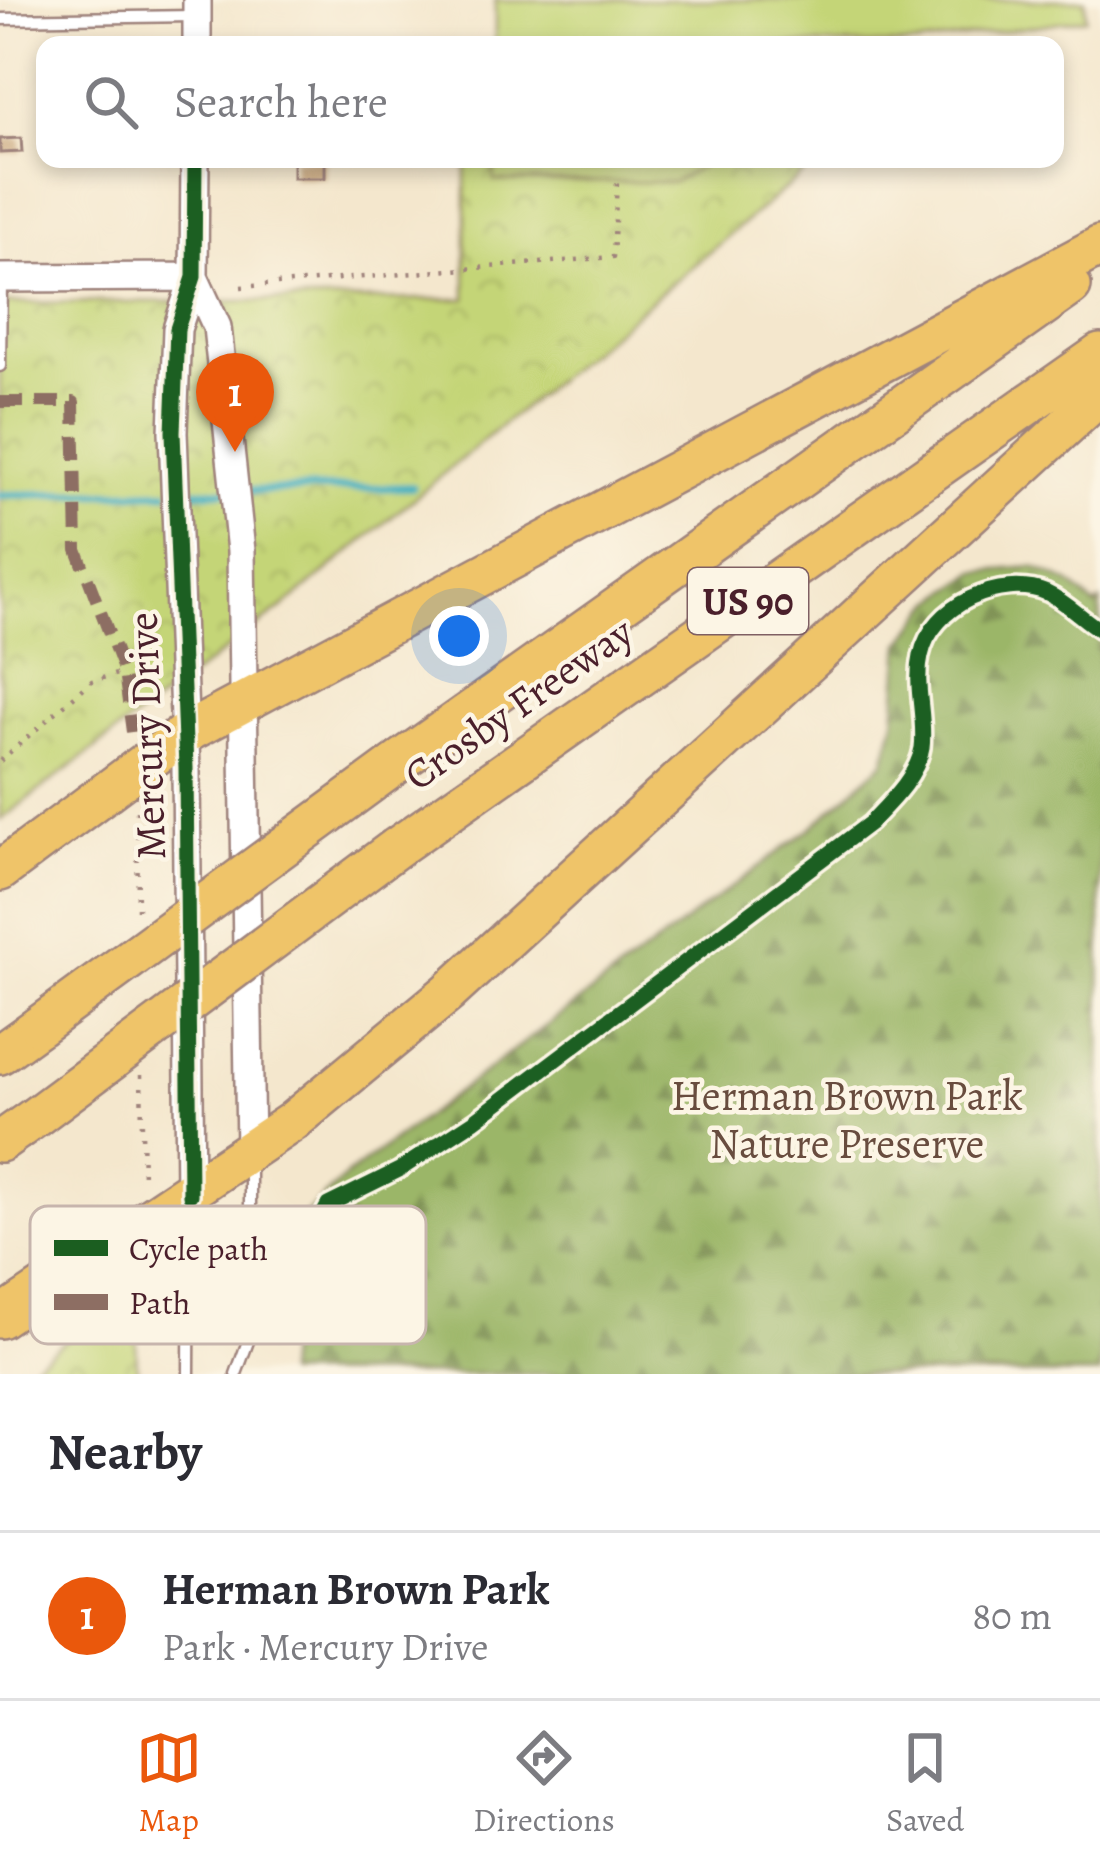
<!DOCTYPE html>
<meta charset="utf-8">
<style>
:root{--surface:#fff;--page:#f2f2f3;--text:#2b2b33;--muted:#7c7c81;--line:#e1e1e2;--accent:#ea580c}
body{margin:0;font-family:Alegreya,serif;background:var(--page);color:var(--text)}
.you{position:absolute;left:459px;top:636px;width:42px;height:42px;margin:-30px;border:9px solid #fff;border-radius:50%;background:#1a73e8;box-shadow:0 0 0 18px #1a73e833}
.badge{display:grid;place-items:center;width:78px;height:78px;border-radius:50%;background:var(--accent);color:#fff;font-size:39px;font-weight:700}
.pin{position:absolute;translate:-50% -99px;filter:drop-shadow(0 3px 6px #0008)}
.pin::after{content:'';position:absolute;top:63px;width:42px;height:36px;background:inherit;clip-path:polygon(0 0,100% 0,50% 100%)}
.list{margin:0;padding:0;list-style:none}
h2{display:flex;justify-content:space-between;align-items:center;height:156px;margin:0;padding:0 48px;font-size:51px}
h2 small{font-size:39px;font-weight:400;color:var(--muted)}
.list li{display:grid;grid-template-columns:78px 1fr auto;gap:36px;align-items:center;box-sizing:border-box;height:168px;padding:0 48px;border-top:3px solid var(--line)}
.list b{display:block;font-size:45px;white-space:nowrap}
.list p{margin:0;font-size:39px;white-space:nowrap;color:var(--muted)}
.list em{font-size:39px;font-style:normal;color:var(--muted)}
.icon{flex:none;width:66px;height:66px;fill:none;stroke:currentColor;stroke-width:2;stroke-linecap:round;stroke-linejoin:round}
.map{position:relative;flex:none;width:1100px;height:1374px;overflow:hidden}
.search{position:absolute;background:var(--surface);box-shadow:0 6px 18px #0003;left:36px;right:36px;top:36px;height:132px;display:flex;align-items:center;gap:30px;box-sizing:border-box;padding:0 42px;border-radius:24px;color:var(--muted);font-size:45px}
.sheet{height:324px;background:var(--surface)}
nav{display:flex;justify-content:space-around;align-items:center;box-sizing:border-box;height:168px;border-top:3px solid var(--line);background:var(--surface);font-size:33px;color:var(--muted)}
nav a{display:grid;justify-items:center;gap:6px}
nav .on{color:var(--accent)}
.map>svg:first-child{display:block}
.forest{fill:url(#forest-firs);stroke:#726a4a;stroke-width:3}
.park{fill:url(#park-crowns);stroke:#877a51;stroke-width:3}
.pitch{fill:#c4d577;stroke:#877a51;stroke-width:3}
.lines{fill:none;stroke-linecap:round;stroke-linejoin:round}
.stream{stroke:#40aebe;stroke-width:8}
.building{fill:#ceae86}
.service-casing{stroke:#9f837c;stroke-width:15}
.tertiary-casing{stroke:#9f837c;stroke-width:32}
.motorway-casing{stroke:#9f837c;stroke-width:44}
.path{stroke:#9f837c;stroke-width:4.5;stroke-dasharray:3 9;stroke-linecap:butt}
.service{stroke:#fff;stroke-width:10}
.tertiary{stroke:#fff;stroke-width:27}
.motorway{stroke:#efc469;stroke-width:39}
.motorway-bridge-casing{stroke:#9f837c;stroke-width:44;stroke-linecap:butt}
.motorway-bridge{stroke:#efc469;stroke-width:39}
.quiet{stroke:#8d6e63;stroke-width:12;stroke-dasharray:24 12;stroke-linecap:butt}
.cycleway-casing{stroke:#fcf5e5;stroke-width:22}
.cycleway{stroke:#1b5e20;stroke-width:15}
.labels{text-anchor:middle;stroke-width:9;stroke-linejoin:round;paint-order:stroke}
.shield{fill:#fcf5e5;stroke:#7f5f63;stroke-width:3}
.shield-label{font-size:39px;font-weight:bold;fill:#4a1f2b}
.street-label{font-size:42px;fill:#4a1f2b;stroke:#fcf5e5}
.park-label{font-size:42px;fill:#684c3e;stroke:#fcf5e5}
.key{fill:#fcf5e5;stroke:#c7b5ad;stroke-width:3}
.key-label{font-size:33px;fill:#4a1f2b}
</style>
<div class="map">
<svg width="1100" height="1374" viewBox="0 0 1100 1374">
<defs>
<pattern id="forest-firs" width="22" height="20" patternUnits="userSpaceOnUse" patternTransform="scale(3)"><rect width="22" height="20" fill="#9bb668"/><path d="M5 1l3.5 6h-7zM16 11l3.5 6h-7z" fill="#809356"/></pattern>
<pattern id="park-crowns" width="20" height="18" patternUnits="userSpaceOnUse" patternTransform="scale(3)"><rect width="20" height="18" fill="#c4d577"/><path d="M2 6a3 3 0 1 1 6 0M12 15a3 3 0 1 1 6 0" fill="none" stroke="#aab667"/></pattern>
</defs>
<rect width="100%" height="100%" fill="#fcf5e5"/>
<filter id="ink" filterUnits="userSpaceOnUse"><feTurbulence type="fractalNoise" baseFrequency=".00833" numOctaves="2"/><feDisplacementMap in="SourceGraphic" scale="24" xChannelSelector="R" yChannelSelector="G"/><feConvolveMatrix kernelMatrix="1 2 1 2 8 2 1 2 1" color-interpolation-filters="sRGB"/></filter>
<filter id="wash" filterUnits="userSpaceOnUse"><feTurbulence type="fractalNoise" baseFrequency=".004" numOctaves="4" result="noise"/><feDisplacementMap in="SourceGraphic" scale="48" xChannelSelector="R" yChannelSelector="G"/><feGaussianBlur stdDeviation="2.7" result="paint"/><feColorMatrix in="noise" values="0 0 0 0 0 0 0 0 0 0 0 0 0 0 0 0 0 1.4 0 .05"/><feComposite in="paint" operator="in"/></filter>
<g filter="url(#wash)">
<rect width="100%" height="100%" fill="#f4e7cd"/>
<path class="forest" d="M1034,567L1069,583L1095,606L1100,602V1374H285L298,1222L346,1176L811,828L884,762L895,722L901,644L934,601L977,572Z"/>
<path class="park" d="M466,159H828L805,172L291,601L0,820V303L466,299Z
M135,1290L137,1374H20Z"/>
<path class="pitch" d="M495,0H1085L1086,18L918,45H495Z
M494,159H715L673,182L494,181Z"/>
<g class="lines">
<path class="stream" d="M241,491L412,487
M181,492L226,491
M0,495L166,492"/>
</g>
<g id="blocks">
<path class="building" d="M21,138L22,152L0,153V139Z
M293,159H325V178H293Z"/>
</g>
</g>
<g filter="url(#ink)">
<use href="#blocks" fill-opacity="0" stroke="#9f837c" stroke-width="3"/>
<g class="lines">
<defs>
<path id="service" d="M0,19L194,16
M0,366L1,281
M189,1374L190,1205
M236,1374L250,1336V1164"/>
<path id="tertiary" d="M197,45V0
M194,277L217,327L241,551L250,1152
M0,278L194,277
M190,1195L186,768L173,432L177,329L194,277L195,159"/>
<path id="motorway" d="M403,759L1071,286
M396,848L1100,354
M0,871L184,734L1100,246
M0,1054L39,1026
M0,1142L34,1118
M0,1318L292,1122L448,993L1100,395"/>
</defs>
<use href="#service" class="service-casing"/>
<use href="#tertiary" class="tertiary-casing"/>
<use href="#motorway" class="motorway-casing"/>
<path class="path" d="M241,287L613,257L617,182
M0,761L92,681L124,672
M137,811L138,913
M141,1075L143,1183"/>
<use href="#service" class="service"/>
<use href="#tertiary" class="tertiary"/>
<use href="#motorway" class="motorway"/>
<defs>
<path id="motorway-bridge" d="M39,1026L403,759
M34,1118L396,848"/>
</defs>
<use href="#motorway-bridge" class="motorway-bridge-casing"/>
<use href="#motorway-bridge" class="motorway-bridge"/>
<path class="quiet" d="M0,402H74L77,550L124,672L132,732"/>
<defs>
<path id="cycleway" d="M190,1195L186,768L173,432L177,329L194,277L195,159
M330,1238L319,1222L328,1205L399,1170L474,1121L870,823C889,803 917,777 922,748C926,717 914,687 921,656C931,605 1001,574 1047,593C1067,602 1082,619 1100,630"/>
</defs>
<use href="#cycleway" class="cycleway-casing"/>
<use href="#cycleway" class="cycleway"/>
</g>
</g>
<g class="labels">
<rect class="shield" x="688" y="568" width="120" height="66" rx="9"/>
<g class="shield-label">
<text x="748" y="615">US 90</text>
</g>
<g class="street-label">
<text transform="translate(518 703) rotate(-35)" y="15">Crosby Freeway</text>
<text transform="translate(146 736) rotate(-92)" y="15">Mercury Drive</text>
</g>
<g class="park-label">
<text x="847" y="1110">Herman Brown Park<tspan x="847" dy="48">Nature Preserve</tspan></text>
</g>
</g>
<rect x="30" y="1206" width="396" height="138" rx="18" class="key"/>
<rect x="54" y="1240" width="54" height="16" fill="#1b5e20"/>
<rect x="54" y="1294" width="54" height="16" fill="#8d6e63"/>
<g class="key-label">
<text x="129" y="1260">Cycle path</text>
<text x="129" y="1314">Path</text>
</g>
</svg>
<div class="you"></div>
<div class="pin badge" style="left:235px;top:452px">1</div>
<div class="search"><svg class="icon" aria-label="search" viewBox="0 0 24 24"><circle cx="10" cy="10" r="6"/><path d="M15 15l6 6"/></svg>Search here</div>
</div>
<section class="sheet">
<h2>Nearby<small></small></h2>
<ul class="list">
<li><span class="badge">1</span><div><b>Herman Brown Park</b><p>Park · Mercury Drive</p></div><em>80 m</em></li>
</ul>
</section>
<nav>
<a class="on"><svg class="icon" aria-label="map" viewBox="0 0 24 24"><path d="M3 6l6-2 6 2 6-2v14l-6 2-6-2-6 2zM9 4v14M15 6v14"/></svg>Map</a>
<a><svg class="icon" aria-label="directions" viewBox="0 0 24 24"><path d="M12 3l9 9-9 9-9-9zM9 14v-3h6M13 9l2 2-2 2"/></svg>Directions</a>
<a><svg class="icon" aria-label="saved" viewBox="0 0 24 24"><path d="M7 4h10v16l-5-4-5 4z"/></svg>Saved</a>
</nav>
